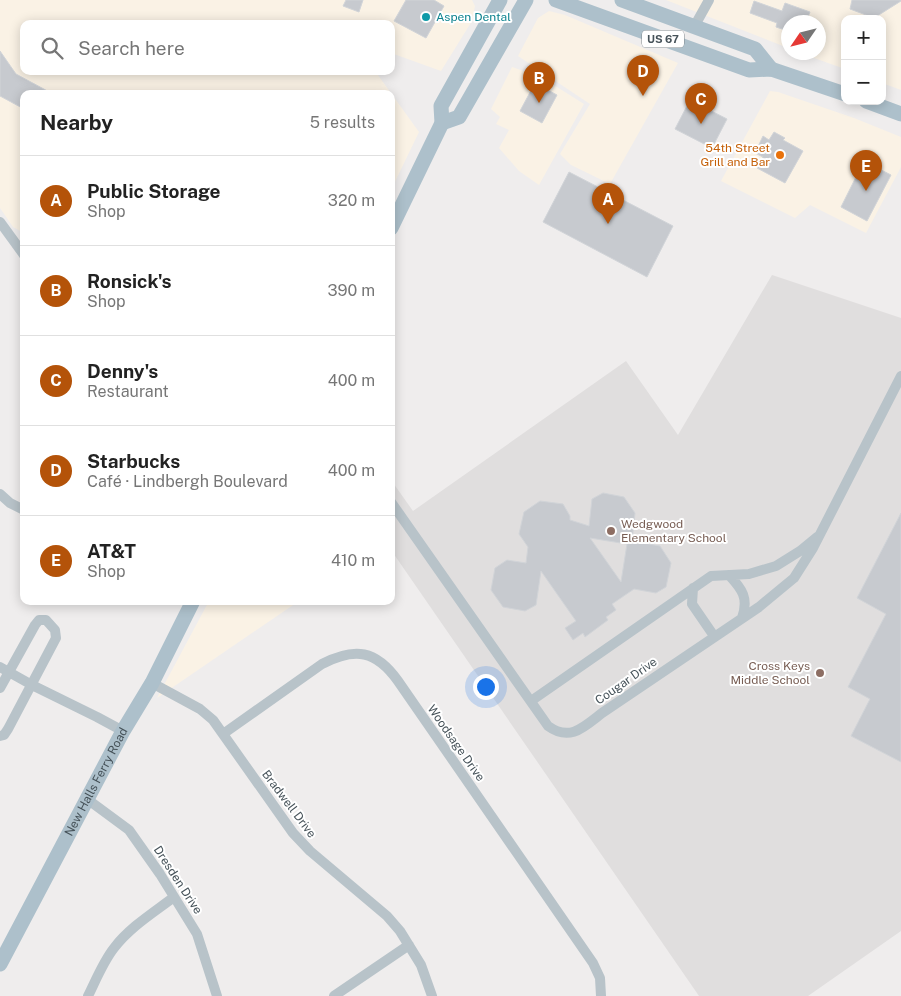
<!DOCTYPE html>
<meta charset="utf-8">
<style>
:root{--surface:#fff;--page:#f2f2f2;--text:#222;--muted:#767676;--line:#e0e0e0;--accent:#b45309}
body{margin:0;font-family:"Public Sans",sans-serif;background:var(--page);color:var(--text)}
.controls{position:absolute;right:15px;top:15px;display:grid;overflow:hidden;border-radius:10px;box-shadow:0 2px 12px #0003}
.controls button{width:45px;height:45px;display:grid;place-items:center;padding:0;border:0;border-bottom:1px solid var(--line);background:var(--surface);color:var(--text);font:25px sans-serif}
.compass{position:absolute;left:781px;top:15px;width:45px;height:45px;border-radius:50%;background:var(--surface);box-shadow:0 2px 12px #0003;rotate:235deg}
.you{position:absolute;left:485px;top:686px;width:18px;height:18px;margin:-12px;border:4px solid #fff;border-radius:50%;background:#1a73e8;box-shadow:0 0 0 8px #1a73e833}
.badge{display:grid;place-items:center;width:32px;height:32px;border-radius:50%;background:var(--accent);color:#fff;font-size:16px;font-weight:700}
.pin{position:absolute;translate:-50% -41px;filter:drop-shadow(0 1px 2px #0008)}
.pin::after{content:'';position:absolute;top:26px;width:18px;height:15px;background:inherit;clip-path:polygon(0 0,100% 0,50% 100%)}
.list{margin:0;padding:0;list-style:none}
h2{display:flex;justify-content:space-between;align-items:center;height:65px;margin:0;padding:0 20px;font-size:21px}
h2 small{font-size:16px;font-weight:400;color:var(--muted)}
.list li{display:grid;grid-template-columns:32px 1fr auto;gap:15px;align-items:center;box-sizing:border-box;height:90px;padding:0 20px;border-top:1px solid var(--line)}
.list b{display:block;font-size:19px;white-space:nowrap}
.list p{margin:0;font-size:16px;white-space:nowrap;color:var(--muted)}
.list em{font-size:16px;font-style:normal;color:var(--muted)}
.icon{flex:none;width:28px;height:28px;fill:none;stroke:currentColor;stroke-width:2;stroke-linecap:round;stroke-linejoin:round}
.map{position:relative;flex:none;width:901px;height:996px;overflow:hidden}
.search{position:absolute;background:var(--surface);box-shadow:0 2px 12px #0003;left:20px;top:20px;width:375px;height:55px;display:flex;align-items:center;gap:12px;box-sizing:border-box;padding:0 18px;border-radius:10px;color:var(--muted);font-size:19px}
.panel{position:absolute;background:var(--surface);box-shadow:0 2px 12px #0003;left:20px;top:90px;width:375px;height:515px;border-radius:10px}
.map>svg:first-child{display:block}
.commercial{fill:#faf2e5}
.education{fill:#e0dede}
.building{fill:#c7cacf;stroke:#d1d4d8;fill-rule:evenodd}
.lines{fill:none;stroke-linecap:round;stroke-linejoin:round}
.street{stroke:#b8c3c9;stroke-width:10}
.primary{stroke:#adc0cb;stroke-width:15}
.culture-dot{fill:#0f9aa8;stroke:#fff;stroke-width:2}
.food-dot{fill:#e8710a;stroke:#fff;stroke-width:2}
.education-dot{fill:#8d6e63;stroke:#fff;stroke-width:2}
.labels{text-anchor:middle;stroke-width:4;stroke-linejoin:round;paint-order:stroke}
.shield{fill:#fff;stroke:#7e868b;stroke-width:1}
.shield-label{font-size:11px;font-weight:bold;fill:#465259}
.culture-label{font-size:12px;fill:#0d838f;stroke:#fff;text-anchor:start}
.food-label{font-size:12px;fill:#c56008;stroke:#fff;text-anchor:end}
.education-label{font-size:12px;fill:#785e54;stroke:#fff;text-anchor:start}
.street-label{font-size:12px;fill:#465259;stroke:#fff}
</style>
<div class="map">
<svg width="901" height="996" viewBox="0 0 901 996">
<rect width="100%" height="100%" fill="#efeded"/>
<path class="commercial" d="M0,0H472L475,6L472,21L441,71L391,53V24H24V71H375L419,132L391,190V94H24V233L13,227L0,208Z
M666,0H901V90L882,83V19H845V69L800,53L818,52V22H788V48Z
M549,11L565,15L678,63L610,184L571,165L560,154L590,104L518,56L538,18Z
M512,67L541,77L584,104L539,185L519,171L499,148L509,130L496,124L500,117L491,109Z
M770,91L778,92L854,118L901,137V167L866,233L810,205L795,218L721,181Z
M209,601H299L157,698Z"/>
<path class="education" d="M772,275L901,318V931L808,996H699L391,550V480L413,511L626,361L678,435Z"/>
<path class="building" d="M346,0H363L359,12L343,6Z
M406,0H434L444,6L426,38L394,21Z
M852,0H901V1L874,18L850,9Z
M754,1L782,11L785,3L810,12L806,22H788V31L776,27L777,23L750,13Z
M0,51L16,74L53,94H24V109L0,96Z
M535,83L557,95L542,123L520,111Z
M690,100L727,119L712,148L675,129Z
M774,132L785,138L783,140L803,151L785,183L757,168L763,157L755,153L763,136L769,140Z
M864,161L891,175L867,221L841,207Z
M569,172L673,226L647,277L543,222Z
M603,493L624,497L635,513L632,541L660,546L671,563L666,587L656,593L634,589L612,604L616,610L606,617L608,620L585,637L583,633L573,640L565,628L576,621L541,571L536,605L525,611L503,607L491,590L495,568L507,560L526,563L528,547L519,534L524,512L540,501L563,504L570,516V520L589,526L592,499ZM590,538L627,544L621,582Z
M901,513V762L851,736L870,699L848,687L886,614L857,598Z"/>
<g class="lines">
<path class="street" d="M694,27L709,0
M0,222L24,255
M0,494L10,503L24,510
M391,502L548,726C570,742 584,727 602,713L759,607L794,578L813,548L901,376
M729,575C742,589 749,598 742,618
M693,588L692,604L714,636
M0,667L32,685L97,717L123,731
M152,683L200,709L213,720L293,833L310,851L387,916L400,931L421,965L432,996
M0,688L35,625L39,620H46L55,630L56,638L8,729L4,735L0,736
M531,701L711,576L749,574L776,566L800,551L817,537
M223,734L322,664C355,647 376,650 398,681L593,963L600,978L601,996
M87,799L129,830L160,874L197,934L217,996
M88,996C96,980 103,962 114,948C130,927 153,913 174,897
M334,996L409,945"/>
<g class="primary">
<path d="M556,0L749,70L771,69L845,94"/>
<path d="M622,0L755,49L771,69"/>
<path d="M866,101L901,114"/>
<path d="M442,123L459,117L526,0"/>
<path d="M391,228L442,123L441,106L500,0"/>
<path id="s1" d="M0,964L123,731L152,683L193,601"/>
</g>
</g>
<circle class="culture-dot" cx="426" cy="17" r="5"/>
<circle class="food-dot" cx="780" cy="155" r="5"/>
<g class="education-dot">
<circle cx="611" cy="531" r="5"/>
<circle cx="820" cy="673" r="5"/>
</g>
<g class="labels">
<rect class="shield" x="642" y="30.5" width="42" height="17" rx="4"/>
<g class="shield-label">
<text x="663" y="43">US 67</text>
</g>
<g class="culture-label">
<text x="436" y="21">Aspen Dental</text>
</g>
<g class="food-label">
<text x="770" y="152">54th Street<tspan x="770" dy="14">Grill and Bar</tspan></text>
</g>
<g class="education-label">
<text x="621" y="528">Wedgwood<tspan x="621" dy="14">Elementary School</tspan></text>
<text x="810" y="670" text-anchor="end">Cross Keys<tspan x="810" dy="14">Middle School</tspan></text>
</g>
<g class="street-label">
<text transform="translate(626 681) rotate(-35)" y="4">Cougar Drive</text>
<text transform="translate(456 743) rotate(55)" y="4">Woodsage Drive</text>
<text dy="4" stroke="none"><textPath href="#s1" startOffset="206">New Halls Ferry Road</textPath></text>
<text transform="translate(289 804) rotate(53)" y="4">Bradwell Drive</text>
<text transform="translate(178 880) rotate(57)" y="4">Dresden Drive</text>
</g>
</g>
</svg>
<div class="controls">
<button>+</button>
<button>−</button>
</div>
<svg class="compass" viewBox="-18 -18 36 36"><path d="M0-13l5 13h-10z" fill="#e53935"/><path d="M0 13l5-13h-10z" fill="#767676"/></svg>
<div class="you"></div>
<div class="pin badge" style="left:608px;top:224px">A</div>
<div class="pin badge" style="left:539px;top:103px">B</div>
<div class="pin badge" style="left:701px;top:124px">C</div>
<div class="pin badge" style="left:643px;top:96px">D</div>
<div class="pin badge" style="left:866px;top:191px">E</div>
<div class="search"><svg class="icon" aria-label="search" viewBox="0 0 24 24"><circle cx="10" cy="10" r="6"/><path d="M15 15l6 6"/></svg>Search here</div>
<section class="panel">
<h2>Nearby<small>5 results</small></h2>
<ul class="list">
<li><span class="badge">A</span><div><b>Public Storage</b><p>Shop</p></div><em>320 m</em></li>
<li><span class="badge">B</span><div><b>Ronsick's</b><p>Shop</p></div><em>390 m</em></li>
<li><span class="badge">C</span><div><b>Denny's</b><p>Restaurant</p></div><em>400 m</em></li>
<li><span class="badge">D</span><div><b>Starbucks</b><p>Café · Lindbergh Boulevard</p></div><em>400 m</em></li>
<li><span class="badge">E</span><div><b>AT&amp;T</b><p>Shop</p></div><em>410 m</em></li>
</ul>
</section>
</div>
